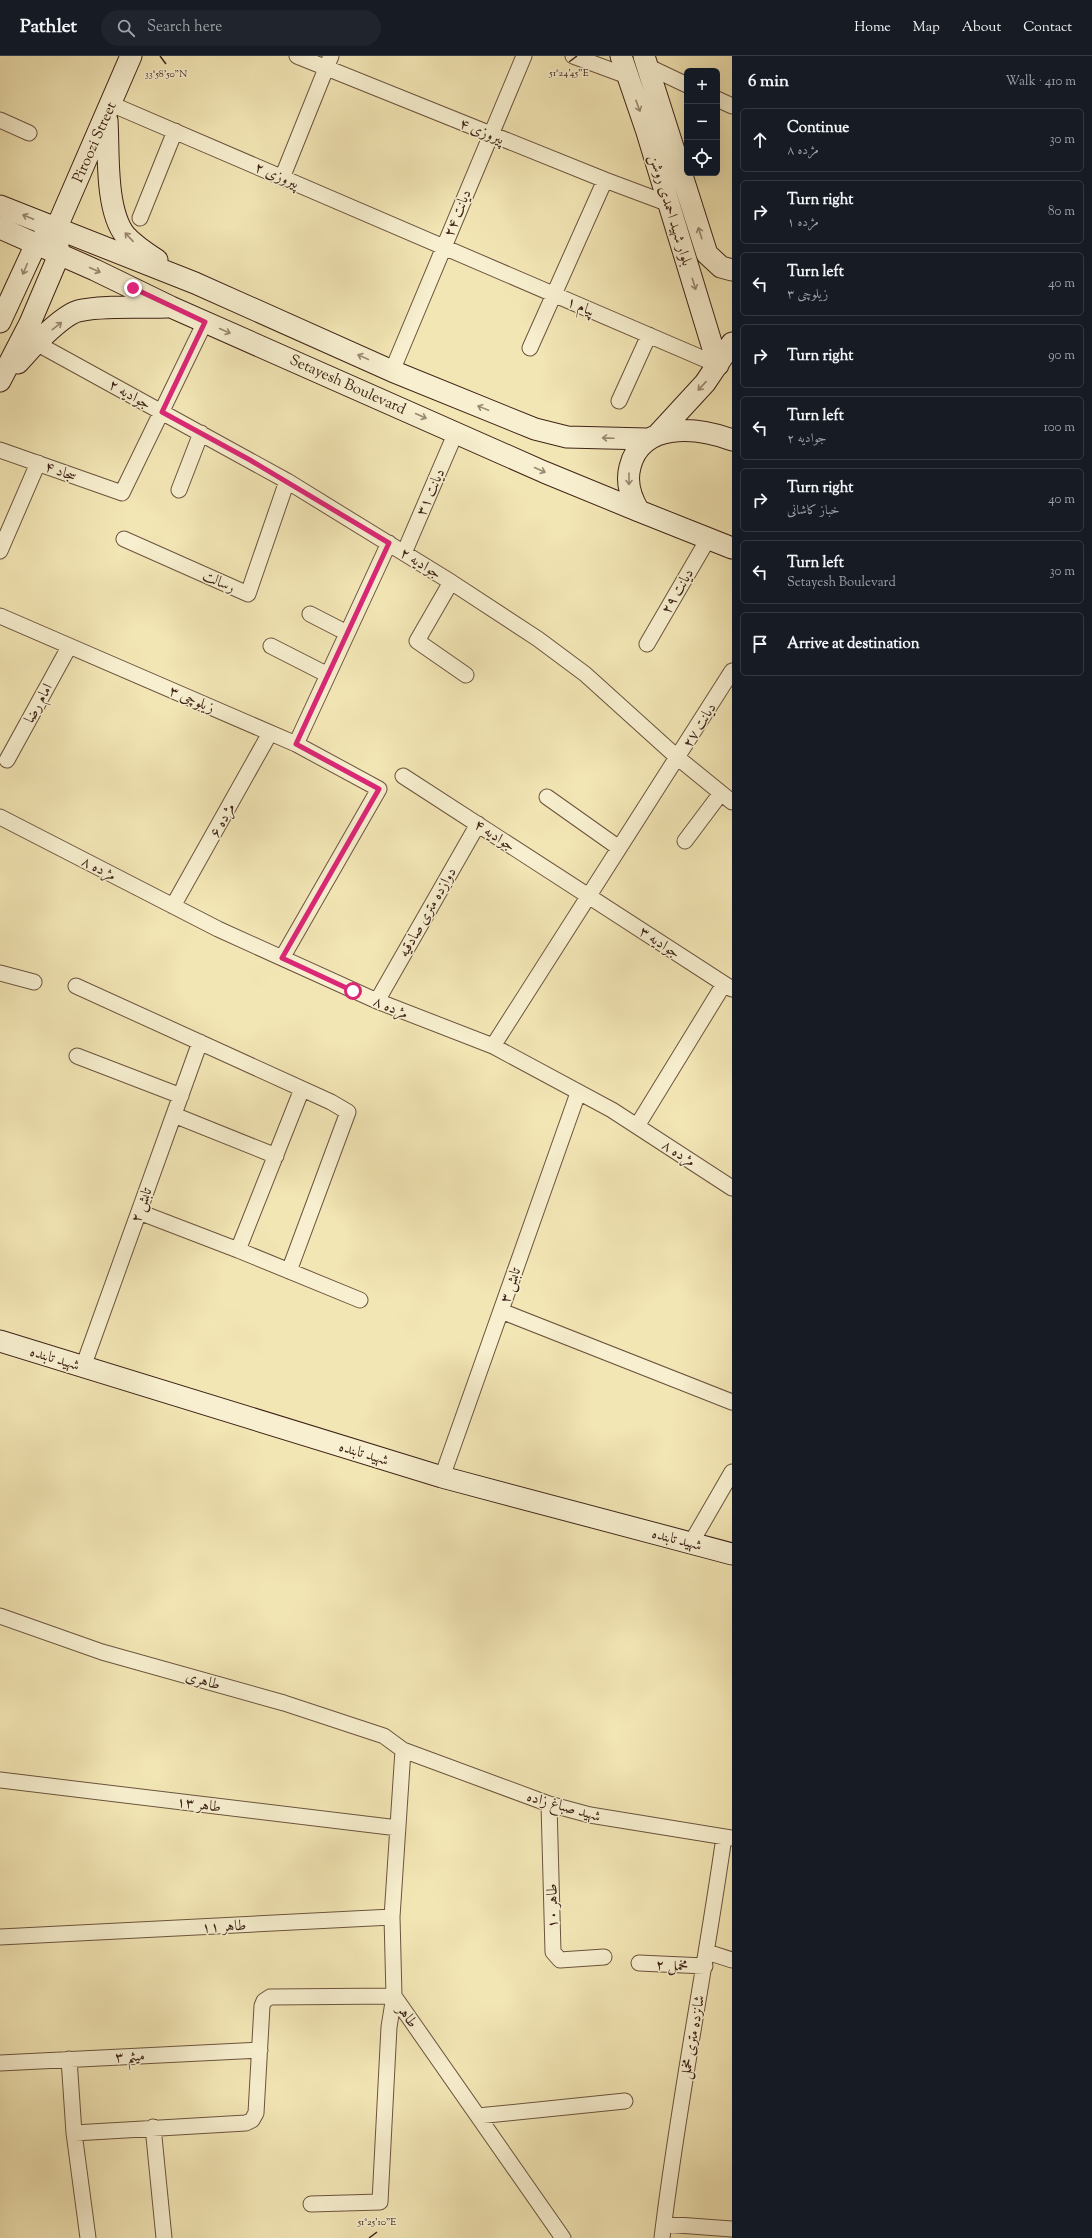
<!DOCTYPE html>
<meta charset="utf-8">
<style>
:root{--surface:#171b24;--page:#20242c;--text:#f1f3f6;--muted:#9ea1a6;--line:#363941}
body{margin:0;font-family:"Sorts Mill Goudy",Amiri,serif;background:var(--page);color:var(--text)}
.controls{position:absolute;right:12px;top:12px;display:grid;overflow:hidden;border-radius:6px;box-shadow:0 4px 16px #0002}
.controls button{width:36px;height:36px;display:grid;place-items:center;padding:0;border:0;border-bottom:1px solid var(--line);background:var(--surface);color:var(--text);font:20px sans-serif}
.stop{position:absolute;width:12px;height:12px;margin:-9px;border:3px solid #db2777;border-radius:50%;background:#fff}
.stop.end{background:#db2777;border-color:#fff;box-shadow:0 1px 4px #0008}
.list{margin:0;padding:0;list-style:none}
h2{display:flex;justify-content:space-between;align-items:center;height:52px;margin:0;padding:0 16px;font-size:17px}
h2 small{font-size:13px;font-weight:400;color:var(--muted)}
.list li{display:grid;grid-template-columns:26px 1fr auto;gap:12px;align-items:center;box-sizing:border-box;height:64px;margin:0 8px 8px;padding:0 8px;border:1px solid var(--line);border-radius:6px}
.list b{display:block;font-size:15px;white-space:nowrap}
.list p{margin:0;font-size:13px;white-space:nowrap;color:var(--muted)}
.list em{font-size:13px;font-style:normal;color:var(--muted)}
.icon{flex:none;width:22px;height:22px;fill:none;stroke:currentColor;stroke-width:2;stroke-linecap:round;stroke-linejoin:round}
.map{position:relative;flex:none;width:732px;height:2182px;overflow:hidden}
header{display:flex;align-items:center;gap:24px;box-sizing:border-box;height:56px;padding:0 20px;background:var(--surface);border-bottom:1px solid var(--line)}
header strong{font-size:19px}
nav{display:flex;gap:22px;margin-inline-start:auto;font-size:14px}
.search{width:280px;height:36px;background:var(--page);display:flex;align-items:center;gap:10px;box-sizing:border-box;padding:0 14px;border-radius:22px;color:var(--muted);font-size:15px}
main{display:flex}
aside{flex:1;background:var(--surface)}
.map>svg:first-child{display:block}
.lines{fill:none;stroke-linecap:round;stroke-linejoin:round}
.street-casing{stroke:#6b543e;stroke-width:17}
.secondary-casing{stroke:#3e2317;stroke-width:23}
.street{stroke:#f7efcf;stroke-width:15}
.secondary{stroke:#f7efcf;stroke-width:21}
.oneway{stroke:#9a8973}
.route{stroke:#db2777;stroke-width:5}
.ticks{fill:none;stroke:#3e2317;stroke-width:1.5}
.labels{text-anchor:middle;stroke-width:3;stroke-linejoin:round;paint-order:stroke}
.street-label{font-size:15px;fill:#3e2317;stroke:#f7efcf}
.ticks-label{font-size:10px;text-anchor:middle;fill:#3e2317;stroke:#f7efcf;stroke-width:3;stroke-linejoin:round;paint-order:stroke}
</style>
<header>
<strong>Pathlet</strong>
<div class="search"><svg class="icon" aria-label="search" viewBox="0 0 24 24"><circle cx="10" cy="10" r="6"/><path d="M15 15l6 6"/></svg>Search here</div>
<nav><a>Home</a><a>Map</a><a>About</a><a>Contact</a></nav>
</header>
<main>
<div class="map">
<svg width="732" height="2182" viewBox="0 0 732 2182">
<rect width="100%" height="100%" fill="#f3e6b5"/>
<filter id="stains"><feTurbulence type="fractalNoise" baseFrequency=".005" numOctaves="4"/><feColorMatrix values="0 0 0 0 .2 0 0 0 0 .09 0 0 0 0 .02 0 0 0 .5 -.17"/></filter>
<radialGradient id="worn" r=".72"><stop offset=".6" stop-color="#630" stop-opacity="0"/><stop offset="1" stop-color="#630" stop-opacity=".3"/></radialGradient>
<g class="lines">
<defs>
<path id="street" d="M297,0L605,124L669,148
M573,0L627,20
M647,10L687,29
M717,43L732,50
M111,48L718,309
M0,64L29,77
M282,122L331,0
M140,162L175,75
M36,287L287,425L451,526L538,583L585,618L678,702L732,746
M530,292L605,124
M392,315L524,0
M619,345L649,279
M0,394L122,437L205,266
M179,434L201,377
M124,483L248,538L287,425
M0,495L38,407
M404,497L456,376
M451,526L417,585L466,619
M310,558L347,577
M0,560L296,688L379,733L282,902
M647,588L708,483
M271,590L328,619
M296,688L389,487
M7,704L69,591
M403,720L732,933
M547,741L619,792
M0,761L218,873L377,945L493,990L612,1054L732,1132
M685,785L721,737
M173,850L270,677
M0,917L34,926
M76,930L331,1046L348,1056L289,1215
M377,945L478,768
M493,990L732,615
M77,1000L181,1040
M174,1059L276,1100
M637,1070L724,928
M139,1156L238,1194L360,1244
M238,1194L302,1033
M501,1255L732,1346
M83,1311L200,986
M442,1421L578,1037
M691,1487L732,1416
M0,1560L102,1596L284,1647L384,1680L403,1694L549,1748L590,1759L732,1782
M403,1694L392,1861L394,1940L563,2182
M0,1724L398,1772
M549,1748L553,1896L560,1904L604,1901
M0,1881L392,1861
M707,1896L732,1904
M639,1907L705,1910
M69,2003L74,2077L88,2182
M0,2007L260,1994
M478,2060L625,2045
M153,2071L164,2182
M74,2077L246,2067L252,2064L256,2057L262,1950L264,1945L270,1941L394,1940L389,1971L380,2146L311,2148
M664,2168L732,2173
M662,2182C678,2048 705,1915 724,1781"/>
<path id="secondary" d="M621,0L646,73L718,309
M644,0L707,198L721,211L732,214
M107,64C109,96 105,153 125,179C134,189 146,197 157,204
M0,150L195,227L392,315L535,373L567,381L647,383
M0,172L95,214L171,251L544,416L639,455
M0,266L36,188L46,180
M18,307C30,293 61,260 78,255C101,249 142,252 167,251
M0,325L30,267L59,199L56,173L131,0
M659,377L705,327L732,287
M732,384C697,371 641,365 630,411C626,426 631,442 639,455L732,492
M0,1285L442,1421L732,1498"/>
</defs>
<use href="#street" class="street-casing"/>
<use href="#secondary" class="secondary-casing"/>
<use href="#street" class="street"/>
<use href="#secondary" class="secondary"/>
</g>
<defs><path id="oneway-shaft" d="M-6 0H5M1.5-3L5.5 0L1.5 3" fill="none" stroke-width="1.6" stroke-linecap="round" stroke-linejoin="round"/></defs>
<g class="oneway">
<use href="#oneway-shaft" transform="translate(638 50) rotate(70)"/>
<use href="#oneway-shaft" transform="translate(28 161) rotate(-157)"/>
<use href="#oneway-shaft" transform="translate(700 177) rotate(-108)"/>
<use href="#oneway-shaft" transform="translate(129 181) rotate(-133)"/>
<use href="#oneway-shaft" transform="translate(25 213) rotate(113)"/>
<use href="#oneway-shaft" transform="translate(95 214) rotate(24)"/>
<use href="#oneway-shaft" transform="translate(694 228) rotate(73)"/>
<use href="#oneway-shaft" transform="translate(57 270) rotate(-38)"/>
<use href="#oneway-shaft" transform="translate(225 275) rotate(24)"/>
<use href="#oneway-shaft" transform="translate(363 301) rotate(-156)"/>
<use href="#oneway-shaft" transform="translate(702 330) rotate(133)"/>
<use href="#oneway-shaft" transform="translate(483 352) rotate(-158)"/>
<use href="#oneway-shaft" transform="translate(421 360) rotate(24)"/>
<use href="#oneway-shaft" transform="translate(608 382) rotate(-178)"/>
<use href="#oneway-shaft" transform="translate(540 414) rotate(24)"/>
<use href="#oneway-shaft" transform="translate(629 423) rotate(90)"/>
</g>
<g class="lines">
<path class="route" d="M133,232L205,266L162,356L250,404L389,487L296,688L379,733L282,902L353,935"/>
</g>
<path class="ticks" d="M160,0L166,8M569,6L577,0M369,2182L377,2176"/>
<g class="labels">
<g class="street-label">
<text transform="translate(482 75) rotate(22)" y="5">پیروزی ۴</text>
<text transform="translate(94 86) rotate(-66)" y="5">Piroozi Street</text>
<text transform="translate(277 119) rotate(23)" y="5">پیروزی ۲</text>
<text transform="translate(671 154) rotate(73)" y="5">بلوار شهید احمدی روشن</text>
<text transform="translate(457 157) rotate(-68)" y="5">دیانت ۲۴</text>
<text transform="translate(581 250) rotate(23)" y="5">پیام ۱</text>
<text transform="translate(348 328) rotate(24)" y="5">Setayesh Boulevard</text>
<text transform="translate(130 338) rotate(29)" y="5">جوادیه ۲</text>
<text transform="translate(61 415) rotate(20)" y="5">سجاد ۴</text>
<text transform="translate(430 436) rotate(-66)" y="5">دیانت ۳۱</text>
<text transform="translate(421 507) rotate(32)" y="5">جوادیه ۲</text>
<text transform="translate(219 525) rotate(24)" y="5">رسالت</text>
<text transform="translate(677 535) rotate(-60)" y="5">دیانت ۲۹</text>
<text transform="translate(192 643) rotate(23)" y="5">زیلوچی ۳</text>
<text transform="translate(38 647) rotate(-61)" y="5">امام رضا</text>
<text transform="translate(699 669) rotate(-58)" y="5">دیانت ۲۷</text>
<text transform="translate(222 764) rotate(-61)" y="5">مژده ۶</text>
<text transform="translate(495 779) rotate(33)" y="5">جوادیه ۴</text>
<text transform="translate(99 812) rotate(27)" y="5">مژده ۸</text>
<text transform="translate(427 856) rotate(-60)" y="5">دوازده متری صادقیه</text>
<text transform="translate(660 886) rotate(33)" y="5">جوادیه ۳</text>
<text transform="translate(391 951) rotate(23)" y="5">مژده ۸</text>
<text transform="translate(679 1097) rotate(33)" y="5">مژده ۸</text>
<text transform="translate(141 1149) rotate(-70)" y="5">تابش ۲</text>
<text transform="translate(510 1229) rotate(-71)" y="5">تابش ۳</text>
<text transform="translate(55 1302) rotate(17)" y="5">شهید تابنده</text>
<text transform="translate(364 1397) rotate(17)" y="5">شهید تابنده</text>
<text transform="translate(677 1483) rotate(15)" y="5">شهید تابنده</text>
<text transform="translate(203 1624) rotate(16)" y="5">طاهری</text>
<text transform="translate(199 1748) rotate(7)" y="5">طاهر ۱۳</text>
<text transform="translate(564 1750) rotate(16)" y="5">شهید صباغ زاده</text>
<text transform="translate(552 1850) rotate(-91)" y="5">طاهر ۱۰</text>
<text transform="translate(224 1870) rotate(-3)" y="5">طاهر ۱۱</text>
<text transform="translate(672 1909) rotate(3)" y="5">مخمل ۲</text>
<text transform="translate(408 1960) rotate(55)" y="5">طاهر</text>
<text transform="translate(692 1981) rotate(-80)" y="5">شانزده متری مخمل</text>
<text transform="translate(130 2000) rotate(-3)" y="5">میثم ۳</text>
</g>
</g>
<g class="ticks-label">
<text x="569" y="20">51°24'45"E</text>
<text x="166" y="21">33°58'50"N</text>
<text x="377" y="2169">51°25'10"E</text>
</g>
<rect width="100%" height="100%" filter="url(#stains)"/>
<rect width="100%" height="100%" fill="url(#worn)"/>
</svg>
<div class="controls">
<button>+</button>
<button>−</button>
<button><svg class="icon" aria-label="locate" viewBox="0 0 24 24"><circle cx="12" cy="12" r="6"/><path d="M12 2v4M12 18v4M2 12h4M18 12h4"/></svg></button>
</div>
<div class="stop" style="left:353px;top:935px"></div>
<div class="stop end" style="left:133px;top:232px"></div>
</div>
<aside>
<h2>6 min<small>Walk · 410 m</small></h2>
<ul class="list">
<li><svg class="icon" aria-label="ahead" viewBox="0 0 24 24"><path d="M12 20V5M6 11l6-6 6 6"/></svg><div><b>Continue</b><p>مژده ۸</p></div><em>30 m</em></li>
<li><svg class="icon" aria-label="right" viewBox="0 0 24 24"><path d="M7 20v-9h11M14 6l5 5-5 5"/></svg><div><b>Turn right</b><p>مژده ۱</p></div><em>80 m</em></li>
<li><svg class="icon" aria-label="left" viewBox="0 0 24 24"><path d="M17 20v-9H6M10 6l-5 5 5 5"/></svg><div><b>Turn left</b><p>زیلوچی ۳</p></div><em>40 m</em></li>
<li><svg class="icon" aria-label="right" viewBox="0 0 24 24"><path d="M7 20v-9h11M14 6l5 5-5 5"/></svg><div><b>Turn right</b></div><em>90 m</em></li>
<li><svg class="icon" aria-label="left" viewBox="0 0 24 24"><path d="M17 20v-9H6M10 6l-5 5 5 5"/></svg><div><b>Turn left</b><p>جوادیه ۲</p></div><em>100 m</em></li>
<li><svg class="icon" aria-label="right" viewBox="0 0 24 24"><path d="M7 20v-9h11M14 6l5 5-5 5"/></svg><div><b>Turn right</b><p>خباز کاشانی</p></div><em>40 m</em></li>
<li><svg class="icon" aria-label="left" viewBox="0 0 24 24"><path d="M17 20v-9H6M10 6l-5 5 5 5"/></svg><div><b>Turn left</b><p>Setayesh Boulevard</p></div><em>30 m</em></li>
<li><svg class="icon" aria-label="arrive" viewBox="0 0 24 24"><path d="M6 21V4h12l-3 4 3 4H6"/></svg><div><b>Arrive at destination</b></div></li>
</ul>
</aside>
</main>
